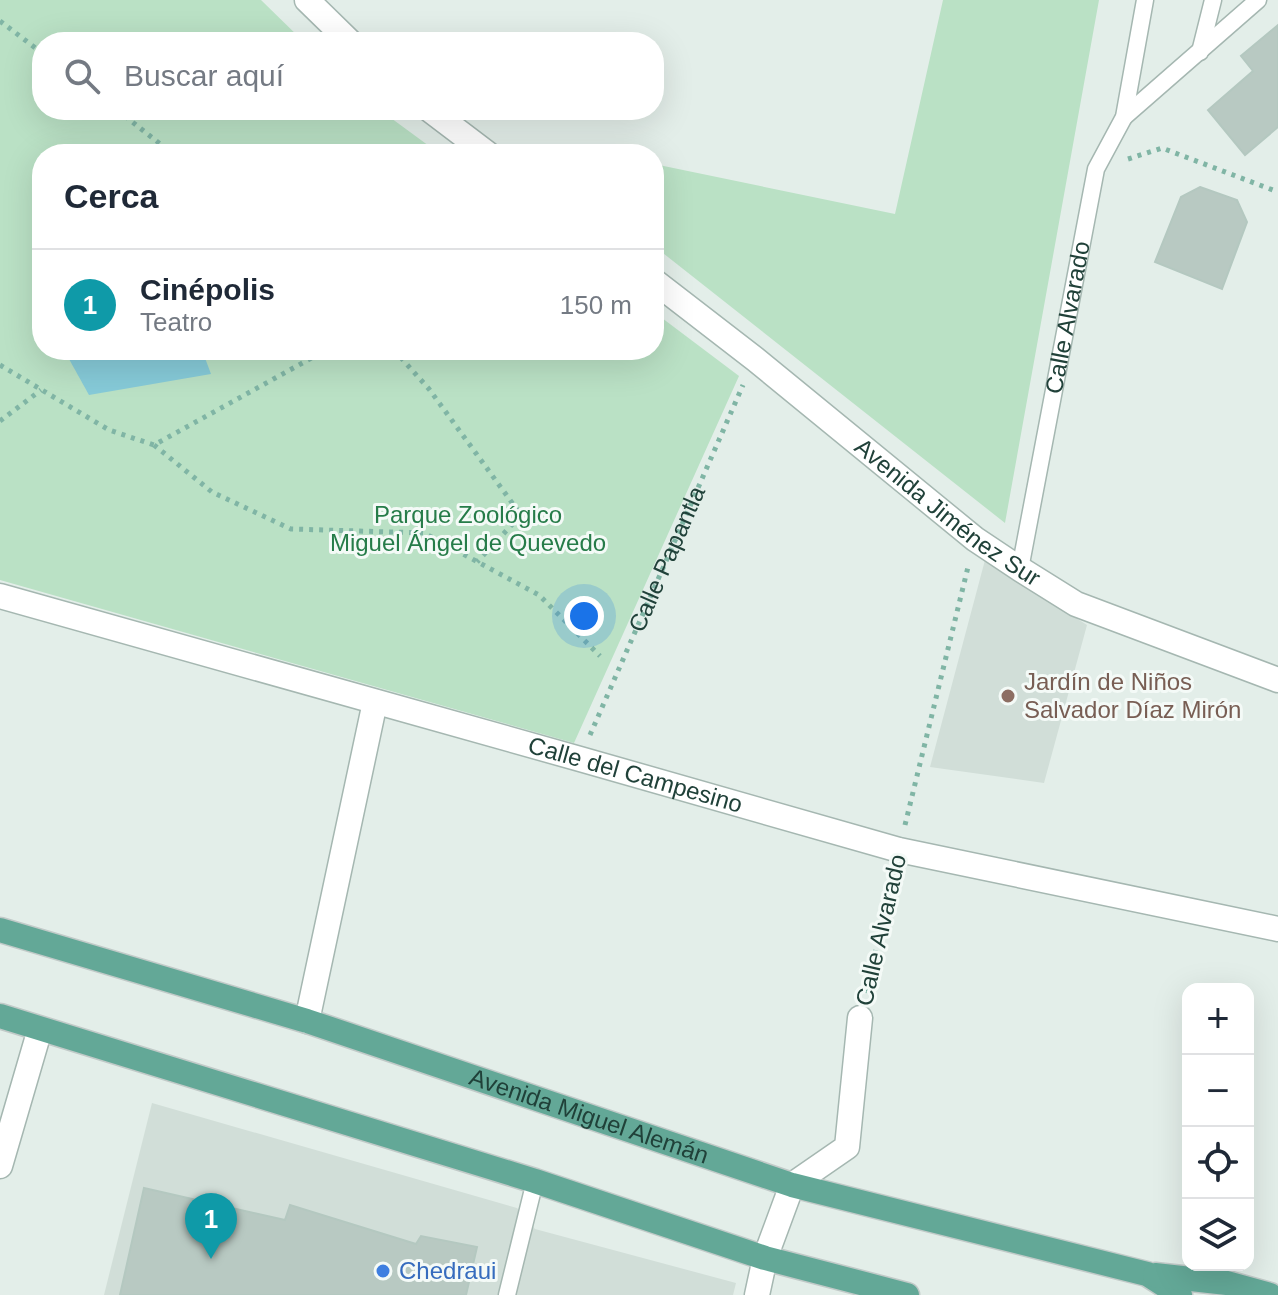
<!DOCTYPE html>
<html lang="es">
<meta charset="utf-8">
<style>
:root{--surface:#fff;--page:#f2f2f3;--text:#1f2937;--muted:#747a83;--line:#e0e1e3;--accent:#2563eb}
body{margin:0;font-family:Helvetica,sans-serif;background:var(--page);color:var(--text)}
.controls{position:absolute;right:24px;bottom:24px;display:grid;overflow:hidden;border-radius:16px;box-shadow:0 8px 32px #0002}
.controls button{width:72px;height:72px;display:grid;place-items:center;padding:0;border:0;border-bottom:2px solid var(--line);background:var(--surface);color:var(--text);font:40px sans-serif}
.you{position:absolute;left:584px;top:616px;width:28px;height:28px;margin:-20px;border:6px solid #fff;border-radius:50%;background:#1a73e8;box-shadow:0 0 0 12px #1a73e833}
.badge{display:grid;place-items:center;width:52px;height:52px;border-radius:50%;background:var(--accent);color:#fff;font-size:26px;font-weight:700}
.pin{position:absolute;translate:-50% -66px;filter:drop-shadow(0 2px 4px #0008)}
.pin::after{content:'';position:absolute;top:42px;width:28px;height:24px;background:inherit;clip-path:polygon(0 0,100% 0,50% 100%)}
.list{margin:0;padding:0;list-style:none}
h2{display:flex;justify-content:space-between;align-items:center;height:104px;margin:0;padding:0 32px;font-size:34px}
h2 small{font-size:26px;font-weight:400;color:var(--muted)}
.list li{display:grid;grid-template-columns:52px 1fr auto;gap:24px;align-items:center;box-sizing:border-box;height:112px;padding:0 32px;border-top:2px solid var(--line)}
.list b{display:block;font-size:30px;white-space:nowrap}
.list p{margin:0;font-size:26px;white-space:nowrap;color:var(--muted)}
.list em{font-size:26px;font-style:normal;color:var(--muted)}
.icon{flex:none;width:44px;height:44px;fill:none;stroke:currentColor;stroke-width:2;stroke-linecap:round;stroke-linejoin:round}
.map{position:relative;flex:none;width:1278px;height:1295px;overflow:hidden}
.search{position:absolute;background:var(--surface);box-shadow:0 8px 32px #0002;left:32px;top:32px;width:632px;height:88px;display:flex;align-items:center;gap:20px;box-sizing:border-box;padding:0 28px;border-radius:32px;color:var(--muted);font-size:30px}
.panel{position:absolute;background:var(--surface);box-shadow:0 8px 32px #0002;left:32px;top:144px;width:632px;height:216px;border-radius:32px}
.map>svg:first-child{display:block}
.built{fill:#d1ded8}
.green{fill:#bae1c5}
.water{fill:#86cad8}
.building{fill:#b8c9c2;stroke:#b4c8c0;stroke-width:2}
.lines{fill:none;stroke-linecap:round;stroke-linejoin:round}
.service-casing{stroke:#a5b7b1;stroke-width:19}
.minor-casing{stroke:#a5b7b1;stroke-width:27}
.primary-casing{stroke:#c1cac8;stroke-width:27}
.path{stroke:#80b5a5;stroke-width:5;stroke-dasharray:4 6;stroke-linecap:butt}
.service{stroke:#fff;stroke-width:16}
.minor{stroke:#fff;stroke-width:24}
.primary{stroke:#63a897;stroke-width:24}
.education-dot{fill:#8d6e63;stroke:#f4faf7;stroke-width:3}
.shop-dot{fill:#3f7fe0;stroke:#f4faf7;stroke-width:3}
.labels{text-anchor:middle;stroke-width:6;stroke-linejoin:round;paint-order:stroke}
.street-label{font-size:24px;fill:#204139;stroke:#f4faf7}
.park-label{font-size:24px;fill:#267c49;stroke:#f4faf7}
.education-label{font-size:24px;fill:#785e54;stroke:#f4faf7;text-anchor:start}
.shop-label{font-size:24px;fill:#366cbe;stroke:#f4faf7;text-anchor:start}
</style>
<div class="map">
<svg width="1278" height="1295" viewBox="0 0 1278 1295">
<rect width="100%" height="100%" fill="#e3eee9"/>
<path class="built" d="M985,560L1087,625L1044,783L930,767Z
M152,1103L517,1208L535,1229L736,1283L733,1295H104Z"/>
<path class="green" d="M0,0H261L304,42H42V110H380L440,154H42V350H654V312L739,376L574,743L0,580Z
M943,0H1099L1005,523L654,246V164L895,214Z"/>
<path class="water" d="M64,350H202L211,374L89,395Z"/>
<path class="building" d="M1278,25V127L1245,155L1208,110L1253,71L1241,56Z
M1200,187L1237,200L1247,222L1222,289L1155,262L1181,197Z
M144,1188L285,1220L290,1205L416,1244L421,1236L477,1247L466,1295H120Z"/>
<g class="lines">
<defs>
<g id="service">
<path d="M1200,52L1213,0"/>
<path d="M1124,117L1258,0"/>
<path id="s2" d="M1020,569L1096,169L1124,117L1145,0"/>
<path d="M507,1295L535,1181"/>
</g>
<g id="minor">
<path d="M307,0L350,42"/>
<path d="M430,110L488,154"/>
<path id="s3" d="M654,281L755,359L975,539L1020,569L1076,604L1278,680"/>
<path id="s4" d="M0,596L580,759L899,850L1278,929"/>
<path d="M307,1021L375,702"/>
<path d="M0,1166L40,1029"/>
<path d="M757,1295L765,1258L792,1185L847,1147L860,1018"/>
</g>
<g id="primary">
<path id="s5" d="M0,930L307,1021L792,1185L1147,1274L1180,1295"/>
<path d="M0,1016L535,1181L765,1258L907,1295"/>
<path d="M1155,1275L1227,1283L1270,1295"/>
</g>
</defs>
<use href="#service" class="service-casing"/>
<use href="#minor" class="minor-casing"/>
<use href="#primary" class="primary-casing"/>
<g class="path">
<path d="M0,21L42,53"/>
<path d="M117,110L173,154"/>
<path d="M1128,159L1162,148L1278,192"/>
<path d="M394,350L429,389L521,515L477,562"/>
<path d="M0,365L109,430L154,445L326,350"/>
<path d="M0,421L41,390"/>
<path d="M154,445L212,492L291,529L424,533L539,595L600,656"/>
<path id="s1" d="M590,735L743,385"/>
<path d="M905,825L968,567"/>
<path d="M866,993L893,874"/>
</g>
<use href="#service" class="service"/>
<use href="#minor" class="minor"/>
<use href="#primary" class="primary"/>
</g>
<circle class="education-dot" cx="1008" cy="696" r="8"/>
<circle class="shop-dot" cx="383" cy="1271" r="8"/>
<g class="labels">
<g class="street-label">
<text dy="8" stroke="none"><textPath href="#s2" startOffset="256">Calle Alvarado</textPath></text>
<text dy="8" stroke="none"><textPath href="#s3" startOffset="374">Avenida Jiménez Sur</textPath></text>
<text dy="8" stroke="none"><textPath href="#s1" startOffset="192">Calle Papantla</textPath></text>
<text dy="8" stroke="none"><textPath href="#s4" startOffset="660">Calle del Campesino</textPath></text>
<text transform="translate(881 930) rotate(-77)" y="8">Calle Alvarado</text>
<text dy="8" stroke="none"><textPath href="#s5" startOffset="618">Avenida Miguel Alemán</textPath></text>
</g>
<g class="park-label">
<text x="468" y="523">Parque Zoológico<tspan x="468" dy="28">Miguel Ángel de Quevedo</tspan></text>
</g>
<g class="education-label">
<text x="1024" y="690">Jardín de Niños<tspan x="1024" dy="28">Salvador Díaz Mirón</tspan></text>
</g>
<g class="shop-label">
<text x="399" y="1279">Chedraui</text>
</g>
</g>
</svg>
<div class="controls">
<button>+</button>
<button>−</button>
<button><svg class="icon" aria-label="locate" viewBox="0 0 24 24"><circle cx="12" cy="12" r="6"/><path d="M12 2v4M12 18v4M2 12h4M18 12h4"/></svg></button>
<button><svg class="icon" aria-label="layers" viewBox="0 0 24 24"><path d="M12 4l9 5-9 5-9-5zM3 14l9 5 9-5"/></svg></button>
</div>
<div class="you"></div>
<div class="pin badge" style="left:211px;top:1259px;background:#0f9aa8">1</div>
<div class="search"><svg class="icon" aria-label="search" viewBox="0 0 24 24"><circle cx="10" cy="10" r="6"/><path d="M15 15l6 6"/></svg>Buscar aquí</div>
<section class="panel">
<h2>Cerca<small></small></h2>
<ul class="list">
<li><span class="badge" style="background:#0f9aa8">1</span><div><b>Cinépolis</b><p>Teatro</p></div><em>150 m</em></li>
</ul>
</section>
</div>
